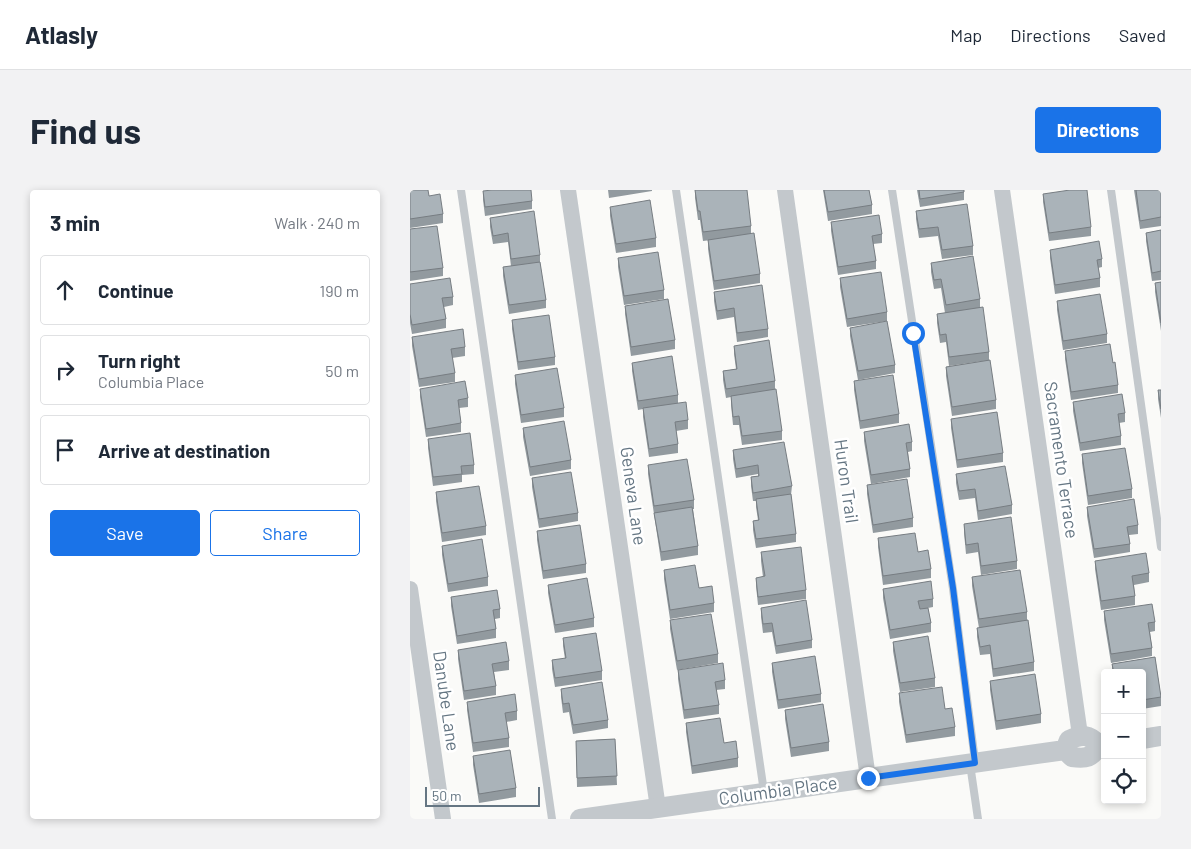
<!DOCTYPE html>
<meta charset="utf-8">
<style>
:root{--surface:#fff;--page:#f2f2f3;--text:#1f2937;--muted:#747a83;--line:#e0e1e3;--accent:#1a73e8}
body{margin:0;font-family:Barlow,sans-serif;background:var(--page);color:var(--text)}
.controls{position:absolute;right:15px;bottom:15px;display:grid;overflow:hidden;border-radius:5px;box-shadow:0 2px 8px #0003}
.controls button{width:45px;height:45px;display:grid;place-items:center;padding:0;border:0;border-bottom:1px solid var(--line);background:var(--surface);color:var(--text);font:25px sans-serif}
.scale{position:absolute;left:15px;bottom:12px;width:115px;box-sizing:border-box;padding-left:5px;border:2px solid #657683;border-top:0;font-size:14px;line-height:18px;white-space:nowrap;color:#657683;-webkit-text-stroke:4px #fff;paint-order:stroke}
.stop{position:absolute;width:15px;height:15px;margin:-11px;border:4px solid #1a73e8;border-radius:50%;background:#fff}
.stop.end{background:#1a73e8;border-color:#fff;box-shadow:0 1px 5px #0008}
.list{margin:0;padding:0;list-style:none}
h2{display:flex;justify-content:space-between;align-items:center;height:65px;margin:0;padding:0 20px;font-size:21px}
h2 small{font-size:16px;font-weight:400;color:var(--muted)}
.list li{display:grid;grid-template-columns:32px 1fr auto;gap:15px;align-items:center;box-sizing:border-box;height:70px;margin:0 10px 10px;padding:0 10px;border:1px solid var(--line);border-radius:5px}
.list b{display:block;font-size:19px;white-space:nowrap}
.list p{margin:0;font-size:16px;white-space:nowrap;color:var(--muted)}
.list em{font-size:16px;font-style:normal;color:var(--muted)}
.actions{display:flex;gap:10px;padding:15px 20px}
.actions a{flex:1;padding:11px 0;border:1px solid var(--accent);border-radius:5px;text-align:center;font-size:18px;color:var(--accent)}
.actions .main{background:var(--accent);color:#fff}
.icon{flex:none;width:28px;height:28px;fill:none;stroke:currentColor;stroke-width:2;stroke-linecap:round;stroke-linejoin:round}
.map{position:relative;flex:none;width:751px;height:629px;overflow:hidden;border-radius:5px}
header{display:flex;align-items:center;gap:30px;box-sizing:border-box;height:70px;padding:0 25px;background:var(--surface);border-bottom:1px solid var(--line)}
header strong{font-size:24px}
nav{display:flex;gap:28px;margin-inline-start:auto;font-size:18px}
.intro{display:flex;align-items:center;justify-content:space-between;box-sizing:border-box;height:120px;padding:0 30px}
h1{margin:0;font-size:35px}
.button{padding:12px 22px;border-radius:5px;background:var(--accent);color:#fff;font-size:18px;font-weight:700}
main{display:flex;gap:30px;padding:0 30px}
aside{flex:1;background:var(--surface);border-radius:5px;box-shadow:0 2px 8px #0003}
.map>svg:first-child{display:block}
.lines{fill:none;stroke-linecap:round;stroke-linejoin:round}
.service{stroke:#c3c8cc;stroke-width:8}
.minor{stroke:#c3c8cc;stroke-width:16}
.tertiary{stroke:#c3c8cc;stroke-width:20}
.wall{fill:#929a9f}
.building{fill:#aab3b9;stroke:#777d82}
.route{stroke:#1a73e8;stroke-width:6}
.labels{text-anchor:middle;stroke-width:5;stroke-linejoin:round;paint-order:stroke}
.street-label{font-size:18px;fill:#657683;stroke:#fff}
</style>
<header>
<strong>Atlasly</strong>
<nav><a>Map</a><a>Directions</a><a>Saved</a></nav>
</header>
<div class="intro"><h1>Find us</h1><a class="button">Directions</a></div>
<main>
<aside>
<h2>3 min<small>Walk · 240 m</small></h2>
<ul class="list">
<li><svg class="icon" aria-label="ahead" viewBox="0 0 24 24"><path d="M12 20V5M6 11l6-6 6 6"/></svg><div><b>Continue</b></div><em>190 m</em></li>
<li><svg class="icon" aria-label="right" viewBox="0 0 24 24"><path d="M7 20v-9h11M14 6l5 5-5 5"/></svg><div><b>Turn right</b><p>Columbia Place</p></div><em>50 m</em></li>
<li><svg class="icon" aria-label="arrive" viewBox="0 0 24 24"><path d="M6 21V4h12l-3 4 3 4H6"/></svg><div><b>Arrive at destination</b></div></li>
</ul>
<div class="actions"><a class="main">Save</a><a>Share</a></div>
</aside>
<div class="map">
<svg width="751" height="629" viewBox="0 0 751 629">
<rect width="100%" height="100%" fill="#fafaf8"/>
<g class="lines">
<path class="service" d="M51,0L142,629
M266,0L354,602
M482,0L543,399L565,571
M701,0L751,357
M560,574L568,629"/>
<path class="minor" d="M158,0L248,618
M375,0L458,588
M592,0L670,545
M0,399L33,629"/>
<path class="tertiary" d="M732,549L751,546
M655,560L659,550C672,544 679,544 689,555
M655,560L662,567C676,569 682,568 689,555
M170,629L655,560"/>
</g>
<path class="wall" d="M0,0L19,6L33,24V33L0,38Z
M198,0H242V1L199,8Z
M285,0L341,36V44L350,84V93L304,100L298,59V50L309,49L293,51L290,30H288L285,8Z
M413,0H459L462,15V24L418,31Z
M507,0H554V10L510,17Z
M724,0H751V36L730,39Z
M73,1L122,11V19L75,26L73,10Z
M633,4L681,37V46L639,51L633,12Z
M200,17L246,48V57L206,63L200,26Z
M506,21L563,56V65L532,69L528,46L509,48L506,29Z
M80,28L130,65V73L136,110V118L99,124L93,86V77L101,76L98,52L83,54L80,37Z
M421,32L472,44V53L463,54L466,71V79L428,85L421,41Z
M0,39L33,78V86L0,91Z
M751,40V90L742,91L736,51V43Z
M640,60L692,69V77L688,78L690,88V97L645,104L640,68Z
M208,68L254,100V109L214,115L208,77Z
M521,73L570,109V118L579,162V170L586,210V219L542,226L536,186V177L579,170L539,176L536,152L530,153L527,133V124L535,123L531,98L524,99L521,82Z
M430,88L477,122V131L437,137L430,97Z
M751,92V141L745,102V93Z
M0,94L43,107V115L34,117L36,129V138L2,144L0,133Z
M304,102L358,139V147L327,152L324,127L307,130L304,111Z
M647,111L697,144V153L653,160L647,120Z
M215,116L265,150V159L221,166L215,124Z
M102,130L145,167V175L108,180L102,139Z
M440,138L485,175V183L448,190L440,146Z
M2,147L55,157V166L42,168L45,183V192L9,197L2,156Z
M324,156L365,191V200L372,241V250L332,255L329,235H323L321,215V207L316,208L313,190V181L326,179L324,164Z
M655,161L703,173L708,195V203L661,210L655,169Z
M222,173L268,205V213L278,230V239L266,241L268,254V263L239,267L233,227V219L228,220L222,181Z
M105,185L154,218V227L111,233L105,194Z
M444,191L489,224V233L450,239L444,200Z
M10,199L58,208V217L49,218L51,233V242L16,247L10,207Z
M748,200H751V228L748,209Z
M663,212L715,223V232L709,233L711,246V255L670,261L663,221Z
M541,229L593,263V272L547,278L541,238Z
M113,238L161,270V279L120,286L113,247Z
M454,242L502,252V261L498,262L500,279V287L461,294L454,251Z
M18,249L64,275V284L52,285V292L23,296L18,258Z
M323,260L382,296L381,305L386,344V352L346,358L343,340V331L348,330L346,317V311H343L341,296V287L348,286V284L326,288L323,269Z
M672,264L722,299V308L678,315L672,273Z
M238,275L284,310V319H283L288,356V365L251,371L238,284Z
M546,284L602,315V324L568,330L565,308L549,310L546,293Z
M122,288L168,323V331L129,338L122,297Z
M457,295L503,328V337L463,343L457,304Z
M26,302L76,336V345L32,352L26,311Z
M677,317L728,335V344L719,345L720,354V362L684,368L677,326Z
M554,334L607,371V379L571,385L568,362L556,364L554,343Z
M127,341L176,374V383L133,389L127,350Z
M468,348L508,362L521,379V388L473,395L468,357Z
M32,356L78,387V396L38,402L32,365Z
M351,362L396,400V409L348,415L346,396V388L353,387L351,371Z
M685,371L739,383V392L724,395L725,406V415L691,420L685,379Z
M254,380L289,398L304,413V422L260,429L254,389Z
M562,387L617,422V430L624,472V481L583,487L580,464L570,465L567,447V438H569L562,396Z
M138,395L184,428V437L145,443L138,403Z
M473,399L523,409V417L518,418L521,433V442L480,449L473,408Z
M41,407L90,419V428L85,429L86,439V448L47,454L41,416Z
M351,418L402,450V458L366,464L362,442L353,443L351,427Z
M694,421L745,432V441L740,442L742,458V466L701,473L694,430Z
M260,430L308,464V473L267,480L260,439Z
M153,448L192,481V490L145,497L142,479V470L155,469L153,456Z
M483,452L525,488V497L490,502L483,461Z
M48,460L99,471V480L84,482L86,496V505L54,510L48,469Z
M745,467L751,507V516L732,519V483H702V474Z
M362,473L411,504V512L368,519L362,482Z
M268,480L315,490V499L306,500L309,515V524L274,529L268,489Z
M580,491L631,524V533L586,540L580,500Z
M151,499L198,530V538L163,544L159,522L153,523L151,507Z
M489,503L535,519L545,537V546L496,553L489,512Z
M57,512L107,521V530L96,532L99,548V557L63,562L57,520Z
M375,520L419,552V561L381,567L375,529Z
M276,533L314,553L328,568V577L282,584L276,542Z
M205,549L207,595L167,597L166,551Z
M63,566L106,598V607L69,613L63,575Z"/>
<path class="building" d="M0,0H18L19,6L30,4L33,24L0,29Z
M82,0H121L122,11L75,17L73,1Z
M285,0H337L341,36L293,42L290,21H288Z
M414,0H459L462,15L418,22Z
M509,0H554V2L510,9Z
M660,0H677L681,37L639,43L633,4Z
M726,0H751V27L730,31Z
M240,10L246,48L206,54L200,17Z
M557,14L563,56L532,60L528,37L509,39L506,21Z
M124,21L130,65L101,69L98,43L83,46L80,28Z
M469,25L472,44L462,46L466,71L428,77L421,32Z
M27,36L33,78L0,82V39Z
M751,40V81L742,83L736,43Z
M344,43L350,84L304,91L298,50Z
M689,51L692,69L687,70L690,88L645,95L640,60Z
M248,62L254,100L214,106L208,68Z
M563,66L570,109L536,115L531,89L524,90L521,73Z
M130,72L136,110L99,115L93,77Z
M471,82L477,122L437,129L430,88Z
M40,88L43,107L32,108L36,129L2,135L0,124V94Z
M751,92V133L745,93Z
M352,95L358,139L327,143L324,118L307,121L304,102Z
M690,104L697,144L653,151L647,111Z
M258,109L265,150L221,157L215,116Z
M573,117L579,162L539,167L536,144L530,145L527,124Z
M139,125L145,167L108,172L102,130Z
M477,131L485,175L448,181L440,138Z
M53,139L55,157L41,159L45,183L9,189L2,147Z
M359,150L365,191L316,199L313,181L327,179L324,156Z
M700,154L703,173L705,172L708,195L661,202L655,161Z
M262,166L268,205L228,211L222,173Z
M580,170L586,210L542,217L536,177Z
M147,178L154,218L111,225L105,185Z
M483,185L489,224L450,231L444,191Z
M55,191L58,208L48,210L51,233L16,239L10,199Z
M366,199L372,241L332,246L329,226L323,227L321,206Z
M748,200H751V219Z
M712,204L715,223L708,224L711,246L670,253L663,212Z
M276,212L278,230L265,232L268,254L239,259L233,218Z
M587,222L593,263L547,270L541,229Z
M154,231L161,270L120,277L113,238Z
M499,234L502,252L496,253L500,279L461,285L454,242Z
M60,243L64,275L51,276L52,284L23,287L18,249Z
M374,252L382,296L343,303L341,287L349,286L348,275L326,279L323,260Z
M715,258L722,299L678,306L672,264Z
M277,269L284,310L244,316L238,275Z
M595,276L602,315L568,321L565,299L549,301L546,284Z
M161,282L168,323L129,329L122,288Z
M497,289L503,328L463,335L457,295Z
M69,296L76,336L32,343L26,302Z
M381,304L386,344L346,349L343,331L349,330L346,309Z
M724,309L728,335L717,337L720,354L684,359L677,317Z
M282,317L288,356L251,362L244,323Z
M601,327L607,371L571,376L568,353L556,355L554,334Z
M170,335L176,374L133,381L127,341Z
M505,343L508,362L518,360L521,379L473,386L468,348Z
M72,349L78,387L38,394L32,356Z
M391,357L396,400L348,407L346,388L355,386L351,362Z
M736,363L739,383L722,386L725,406L691,411L685,371Z
M285,375L289,398L302,396L304,413L260,420L254,380Z
M610,380L617,422L569,429L562,387Z
M177,388L184,428L145,435L138,395Z
M521,391L523,409L508,411L510,419L518,418L521,433L480,440L473,399Z
M87,400L90,419L83,420L86,439L47,446L41,407Z
M396,410L402,450L366,456L362,433L353,434L351,418Z
M742,414L745,432L738,433L742,458L701,464L694,421Z
M301,424L308,464L267,471L260,430Z
M618,430L624,472L583,479L580,455L570,457L567,438Z
M186,443L192,481L145,488L142,470L156,468L153,448Z
M518,446L525,488L490,493L483,452Z
M96,452L99,471L82,474L86,496L54,501L48,460Z
M405,466L411,504L368,510L362,473Z
M745,467L751,507L732,510V483H704L702,474Z
M313,473L315,490L305,492L309,515L274,520L268,480Z
M625,484L631,524L586,531L580,491Z
M192,492L198,530L163,535L159,513L153,514L151,499Z
M532,497L535,519L542,518L545,537L496,545L489,503Z
M105,504L107,521L95,523L99,548L63,553L57,512Z
M413,514L419,552L381,558L375,520Z
M310,528L314,553L326,551L328,568L282,576L276,533Z
M205,549L207,586L167,588L166,551Z
M100,560L106,598L69,604L63,566Z"/>
<g class="lines">
<path class="route" d="M458,588L565,573L543,398L503,143"/>
</g>
<g class="labels">
<g class="street-label">
<text transform="translate(651 270) rotate(82)" y="6">Sacramento Terrace</text>
<text transform="translate(436 291) rotate(82)" y="6">Huron Trail</text>
<text transform="translate(223 306) rotate(82)" y="6">Geneva Lane</text>
<text transform="translate(36 511) rotate(82)" y="6">Danube Lane</text>
<text transform="translate(368 601) rotate(-8)" y="6">Columbia Place</text>
</g>
</g>
</svg>
<div class="controls">
<button>+</button>
<button>−</button>
<button><svg class="icon" aria-label="locate" viewBox="0 0 24 24"><circle cx="12" cy="12" r="6"/><path d="M12 2v4M12 18v4M2 12h4M18 12h4"/></svg></button>
</div>
<div class="scale">50 m</div>
<div class="stop" style="left:503px;top:143px"></div>
<div class="stop end" style="left:458px;top:588px"></div>
</div>
</main>
